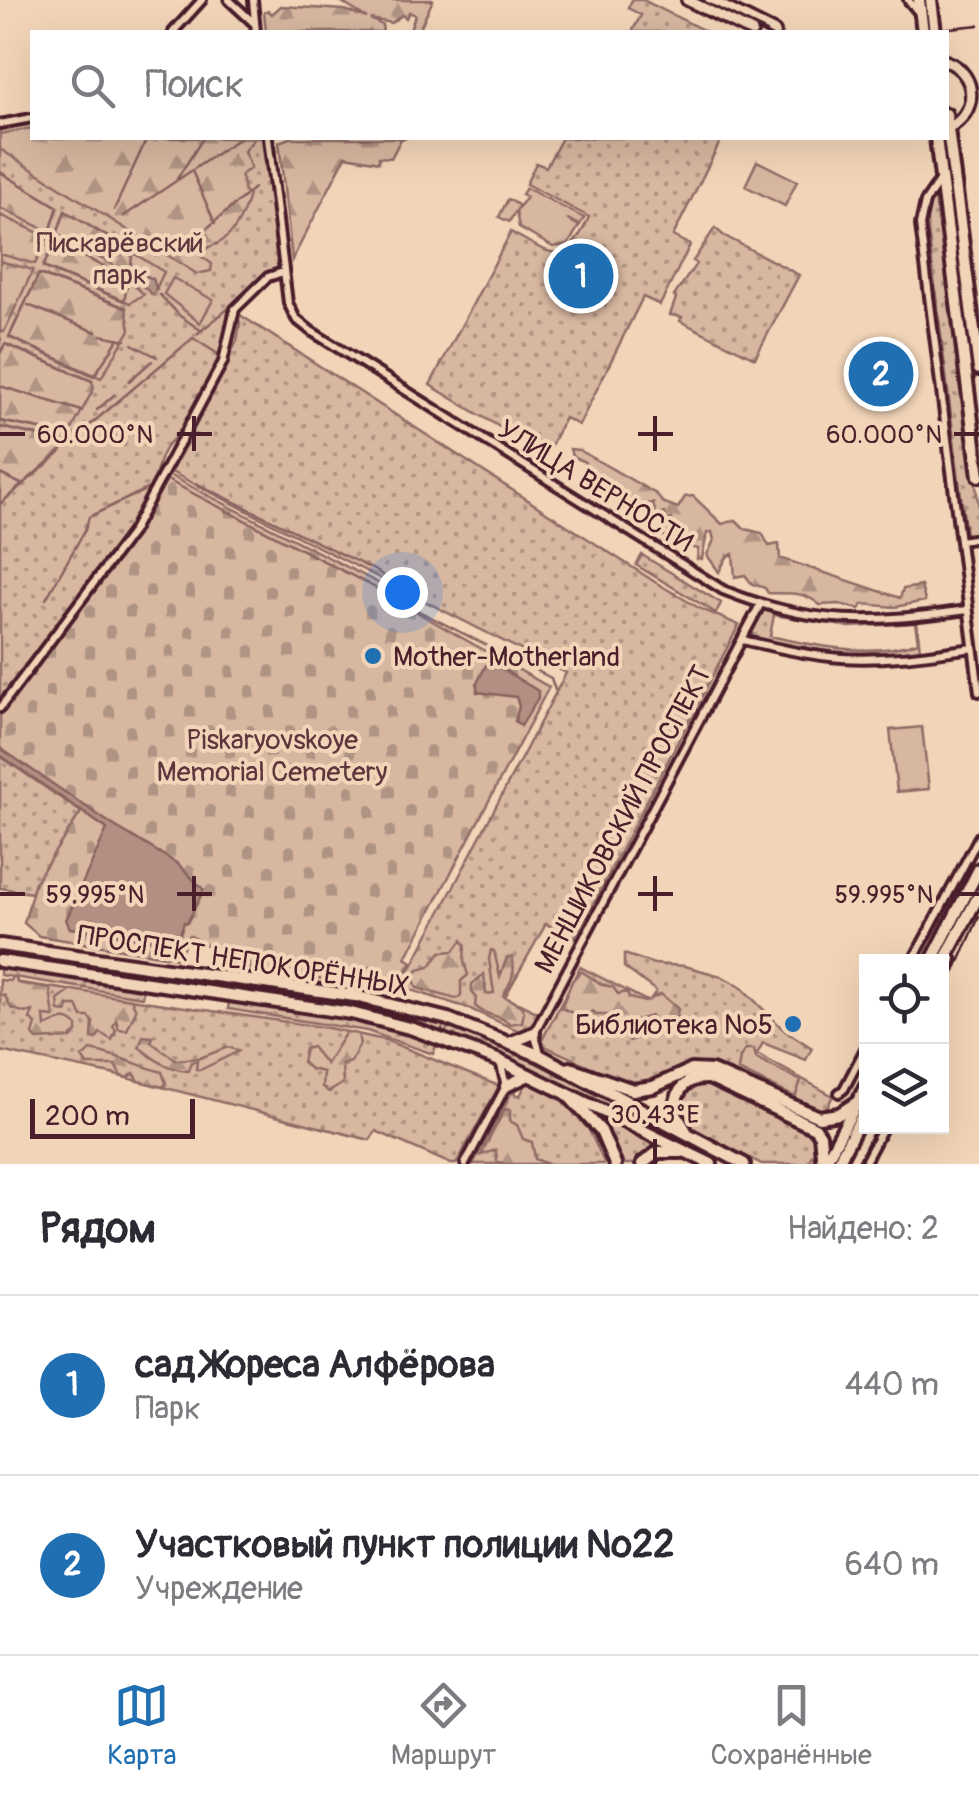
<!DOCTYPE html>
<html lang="ru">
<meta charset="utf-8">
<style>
:root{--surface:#fff;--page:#f2f2f3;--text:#2b2b33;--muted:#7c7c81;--line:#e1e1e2;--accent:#1f6fb2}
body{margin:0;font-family:Pangolin,sans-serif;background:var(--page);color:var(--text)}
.controls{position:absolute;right:30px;bottom:30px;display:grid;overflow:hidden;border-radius:0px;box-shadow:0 10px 40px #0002}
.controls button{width:90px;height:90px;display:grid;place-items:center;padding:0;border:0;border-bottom:2px solid var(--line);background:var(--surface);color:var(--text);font:50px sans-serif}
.scale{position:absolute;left:30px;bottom:25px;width:165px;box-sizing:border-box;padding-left:10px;border:5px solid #4a1f2b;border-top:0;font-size:28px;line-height:35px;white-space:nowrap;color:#4a1f2b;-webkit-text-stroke:8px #f2d5b8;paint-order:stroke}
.you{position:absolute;left:402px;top:592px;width:35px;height:35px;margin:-25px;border:8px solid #fff;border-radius:50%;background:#1a73e8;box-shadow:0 0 0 15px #1a73e833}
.badge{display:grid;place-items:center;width:65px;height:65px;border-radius:50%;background:var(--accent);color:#fff;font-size:32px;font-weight:700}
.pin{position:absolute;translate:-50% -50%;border:5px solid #fff;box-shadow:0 2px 10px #0006}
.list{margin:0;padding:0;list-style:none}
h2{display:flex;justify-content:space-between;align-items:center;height:130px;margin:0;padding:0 40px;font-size:42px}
h2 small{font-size:32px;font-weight:400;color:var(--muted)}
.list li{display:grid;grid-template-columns:65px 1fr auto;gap:30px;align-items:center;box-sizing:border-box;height:180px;padding:0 40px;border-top:2px solid var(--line)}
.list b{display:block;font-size:38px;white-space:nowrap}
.list p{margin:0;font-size:32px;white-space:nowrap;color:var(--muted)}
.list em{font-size:32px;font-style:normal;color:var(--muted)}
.icon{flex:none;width:55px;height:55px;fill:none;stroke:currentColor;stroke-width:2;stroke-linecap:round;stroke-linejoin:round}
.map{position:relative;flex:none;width:979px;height:1164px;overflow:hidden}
.search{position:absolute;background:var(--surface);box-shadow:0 10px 40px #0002;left:30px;right:30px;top:30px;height:110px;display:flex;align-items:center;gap:25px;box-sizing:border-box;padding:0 35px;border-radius:0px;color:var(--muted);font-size:38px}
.sheet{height:490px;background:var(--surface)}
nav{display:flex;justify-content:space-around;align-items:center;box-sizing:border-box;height:140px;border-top:2px solid var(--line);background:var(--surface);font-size:28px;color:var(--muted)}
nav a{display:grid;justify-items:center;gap:5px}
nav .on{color:var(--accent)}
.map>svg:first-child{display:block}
.grass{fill:url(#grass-dots);stroke:#906b66;stroke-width:2.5;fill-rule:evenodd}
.forest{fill:url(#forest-firs);stroke:#906b66;stroke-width:2.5}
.cemetery{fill:url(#cemetery-stones);stroke:#906b66;stroke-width:2.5}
.garden{fill:#d7b7a0;stroke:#906b66;stroke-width:2.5}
.water{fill:#b28f82;stroke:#88625f;stroke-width:2.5}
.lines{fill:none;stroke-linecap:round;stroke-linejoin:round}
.stream{stroke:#88625f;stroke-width:2.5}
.minor-casing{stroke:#4a1f2b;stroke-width:14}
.secondary-casing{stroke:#4a1f2b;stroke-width:16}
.primary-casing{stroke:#4a1f2b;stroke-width:18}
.minor{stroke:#f2d5b8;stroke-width:6}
.secondary{stroke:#f2d5b8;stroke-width:9}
.primary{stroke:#f2d5b8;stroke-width:10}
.tram{stroke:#4a1f2b;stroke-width:2.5}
.ticks{fill:none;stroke:#4a1f2b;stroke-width:4}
.poi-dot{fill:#1f6fb2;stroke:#f2d5b8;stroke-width:4}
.labels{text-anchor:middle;stroke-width:8;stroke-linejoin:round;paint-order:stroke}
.park-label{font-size:28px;fill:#5f363d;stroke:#f2d5b8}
.street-label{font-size:28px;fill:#4a1f2b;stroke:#f2d5b8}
.poi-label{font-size:28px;fill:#4a1f2b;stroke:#f2d5b8;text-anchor:start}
.ticks-label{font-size:25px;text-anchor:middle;fill:#4a1f2b;stroke:#f2d5b8;stroke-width:8;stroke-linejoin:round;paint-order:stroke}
</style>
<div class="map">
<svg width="979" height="1164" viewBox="0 0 979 1164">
<defs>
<pattern id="grass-dots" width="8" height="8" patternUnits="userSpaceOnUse" patternTransform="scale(2.5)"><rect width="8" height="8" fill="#d7b7a0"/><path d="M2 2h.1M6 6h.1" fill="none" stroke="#b09483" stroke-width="1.8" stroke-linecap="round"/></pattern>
<pattern id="forest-firs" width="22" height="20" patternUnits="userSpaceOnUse" patternTransform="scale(2.5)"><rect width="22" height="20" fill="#d7b7a0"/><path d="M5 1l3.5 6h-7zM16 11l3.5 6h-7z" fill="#b09483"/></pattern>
<pattern id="cemetery-stones" width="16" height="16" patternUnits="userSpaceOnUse" patternTransform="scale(2.5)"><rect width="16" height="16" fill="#d7b7a0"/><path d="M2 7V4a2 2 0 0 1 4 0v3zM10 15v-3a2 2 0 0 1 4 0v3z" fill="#b09483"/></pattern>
</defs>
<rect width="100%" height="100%" fill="#f2d5b8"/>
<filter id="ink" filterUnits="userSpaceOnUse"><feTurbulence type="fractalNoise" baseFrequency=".01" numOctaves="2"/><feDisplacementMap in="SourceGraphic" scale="20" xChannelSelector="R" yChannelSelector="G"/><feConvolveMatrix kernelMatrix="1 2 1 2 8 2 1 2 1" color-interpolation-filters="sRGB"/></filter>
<g filter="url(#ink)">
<path class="grass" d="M632,0H643L707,32H632L641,15L628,8Z
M32,122V138H264L278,267L230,306L219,360L178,435C154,453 160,474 148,496C105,570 50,638 0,707V128Z
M562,138H722L673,236L690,245L660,305L643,297L579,425L565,418L546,455L430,385L511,232C553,256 566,268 589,217L526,184L536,163L546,167Z
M931,199L935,201L945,258H948L979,510V534L966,536L927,222L923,220Z
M715,228L723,235L799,275L755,358L680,321L682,317L670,315L676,298L674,296L696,264L693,261Z
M237,313L655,582L699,608L739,625L575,938L546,924L505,997L539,1013L528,1035L468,1008L401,987L566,673L169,471L237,341L240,323Z
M642,555L721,603L716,613L636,565Z
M764,610L843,625L917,621L920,651L836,654L752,638L751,632ZM774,615L850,627L915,623L918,642C873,658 815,646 770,636Z
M0,756L82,812L35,882L32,893L0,888Z
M624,954L654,964L685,966L721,976L741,987L783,1029L812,1048L806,1060L763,1043L757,1054L833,1096L823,1114L713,1067L691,1066L653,1083L633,1086L540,1044L580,967L649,1002L656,991L624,967Z
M0,966L144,987L142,997L0,975Z
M0,980L328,1028L385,1040L499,1086L456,1164H451L376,1131L370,1140L111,1074L0,1051Z
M239,985L381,1006L444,1024L441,1034L353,1009L236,992L235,988Z
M229,1000L386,1027L437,1043L433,1054L367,1031L228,1009Z
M448,1025C522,1053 589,1088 656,1129L445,1035Z
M527,1081L580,1111L605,1164H473L512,1092L520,1096Z
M704,1081L803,1123L817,1136L818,1151L814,1164H811L817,1152L815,1150L807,1164H762L697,1132L685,1121L679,1110C682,1092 687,1086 704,1081Z
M598,1116L664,1148L649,1151L638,1164H620Z"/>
<path class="forest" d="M338,0H433L418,32L410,30L415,15L409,12L406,18L402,15L391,23L370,19L382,25L383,32H266L264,12L268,10L272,14L281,6L344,10L367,18Z
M32,128V138H255L244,151L251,168L241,175L244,192L249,195C244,212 238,230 222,241C212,248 207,244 201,256L212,264L211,271L197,274L0,149V134Z
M289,138H407L401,139L391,158L379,157V162L346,156L292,260L279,142Z
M0,172L58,207L50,232L0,208Z
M65,211L164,272L153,295L129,274L57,234Z
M0,215L48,237L35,264L0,254Z
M55,241L128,280L144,294L130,303L43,267Z
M0,261L33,270L4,332L0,331Z
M39,274L126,308L130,330L101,378L9,337Z
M173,278L213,300L200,323L164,294Z
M5,344L92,381L94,388L69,435L0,421V354Z
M0,427L61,440L66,442V446L0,504Z
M570,449L579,450L656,494L662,502L678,508L685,497L693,496L722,524L736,520L745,529L762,533L769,546L779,544L780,558L900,598L903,589L921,586L925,601L895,607L863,604L859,609L839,604L820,605C803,590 788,594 768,593L765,588L752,584L745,575L735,577L733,554L727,557L719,572L707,555L714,540L712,532L707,533L702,559H697L698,549L689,547L680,530L671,539L662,535L661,530L671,526L672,519L667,520L664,513L656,516L653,503L641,505L619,490L599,485L585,472V462L572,456Z
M462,940L465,945L464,962L468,975L461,981V996L456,999L417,988L413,977L418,970L429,967L441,952L454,951Z
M491,950L494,951L500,977L507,957H512C517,972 510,984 503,996L521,1006L524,1012L522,1022L510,1024C497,1012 489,1019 475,1006L476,997L472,992V984L484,974L486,994L494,993L489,959Z
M581,971L603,985L613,987L618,994L627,992L629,998L645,1002L661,994L678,1009L677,1016L666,1026L651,1016L630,1022L626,1027L638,1030V1037L629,1041L623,1036L617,1037L605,1028L614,1025L612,1015H597L593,1011L582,1017L561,1008L572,981Z
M12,977H16L17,983L50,989L54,1017L44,1016L45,1027C56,1022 67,1014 77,1026V1032L71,1038L37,1040L33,1034L36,1024L30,1019L33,1011L25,1013L11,1008L5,996L0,994V980L10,981Z
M72,990L131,999L136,1010L127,1030L119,1029L116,1020L113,1027L116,1030L112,1040L100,1033L96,1039L92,1038L93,1022L89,1017H82L77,1006H68L67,1012L59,1011L58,1000Z
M346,1032L358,1034L360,1044L351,1062L342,1065L343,1083L329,1092L322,1087L323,1072L310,1069L302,1062L305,1049L312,1047L326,1064Z
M143,1036L153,1037L151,1042L176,1060L200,1058L228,1047L239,1051L200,1070L196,1069L197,1061L191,1062L188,1071C167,1069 155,1060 139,1047Z
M746,1049H754L756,1058L801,1081L795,1097L738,1070L740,1057Z
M91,1050C117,1055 137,1065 162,1072L166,1083L163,1087L139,1081L134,1073L128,1078L121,1076L115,1065H87L82,1057Z
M505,1109L510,1110V1121L517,1125L523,1139L532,1142L535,1159L548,1164H505L497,1161L496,1150L481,1155Z"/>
<path class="cemetery" d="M167,474L409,599L406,606L549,687L406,958L412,962L404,976H396L389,988L249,969L250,964L234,957L232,960L189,935L178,958L39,936L24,923L35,882L81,812L0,756V716L135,535Z"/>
<path class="garden" d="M757,161L797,181L785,206L745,186Z
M526,188L584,218L580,225L567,219L579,226L568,245L553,247L519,228L516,211L509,222L499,217L508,199L518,205V208L527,197L522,194Z
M922,727L929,789L897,792L890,730Z"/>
<path class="water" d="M486,665L497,666L538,691V698L521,726L515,721L519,706L516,697L477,692V683Z
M0,748L113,825L178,864L204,890L187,923L184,922L177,943L70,928L66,920L107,829L0,755Z"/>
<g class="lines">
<path class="stream" d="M192,171L215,223
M0,172L58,207L50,232
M177,179L203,138
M114,210L147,138
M124,216L240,138
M57,234L65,211L133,252L124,301L43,267L55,241L128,280
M183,249L254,188
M129,268L153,279L157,290
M160,295L180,316L202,331
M28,305L96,332
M197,334L229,308
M101,335L126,340
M119,338L94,376L9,337L39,274L126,308
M0,341L1,339
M132,344L157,357
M0,354L5,344L92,381
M129,381L152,361
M0,386L82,411
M97,410L114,395
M0,421L69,435
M0,427L66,442L60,453L0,504
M84,430L193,338L218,354
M0,474L21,484
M169,481L403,602
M196,483L378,572L395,585
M46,599L85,530L89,517L147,489
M409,606L551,678L555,690"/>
<defs>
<path id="minor" d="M229,0L255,24
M253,0L256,32
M908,0L920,14
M173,32L202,0
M0,124L32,118
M268,138L288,303L296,319L311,331L723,590C815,627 872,623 968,610
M940,180L925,202L920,225L979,692
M960,541L979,538
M742,640C775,647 808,656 842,658C886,661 930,654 973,648
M0,708L132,532L223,362L235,309L268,277L283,272
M912,962L979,837
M541,1056L534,1033L760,605
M839,1093L844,1089L866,1047
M866,1160L884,1126
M465,1164L506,1086L500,1061"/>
<path id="secondary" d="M687,0L752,32
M710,0L775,32
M946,61C979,74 979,115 946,129"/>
<path id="primary" d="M919,0L923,32
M931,0L935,32
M946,114L979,369
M936,138L979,476
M0,945L355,996L448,1019L541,1056L744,1164
M0,961L351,1013L413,1029L500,1061L711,1164
M931,962L979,869
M942,965L979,895
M942,982L950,959
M512,1042L534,1033
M570,1068L633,1090L653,1087L691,1070L712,1071L819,1117L839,1114L859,1101
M506,1086L529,1075
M567,1094L601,1131L615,1164
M686,1131L674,1111C677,1089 685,1077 709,1078L815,1128L820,1135L823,1164
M642,1164L658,1152H682
M824,1164L866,1086
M837,1164L866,1108"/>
</defs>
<use href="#minor" class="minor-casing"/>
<use href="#secondary" class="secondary-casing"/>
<use href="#primary" class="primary-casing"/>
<use href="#minor" class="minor"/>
<use href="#secondary" class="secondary"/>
<use href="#primary" class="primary"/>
<path class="tram" d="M701,0L767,32
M911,32L979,25
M942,1000L979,917
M857,1164L876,1126"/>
</g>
</g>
<path class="ticks" d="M194,416V451M655,416V451M0,434H25M177,434H212M638,434H673M954,434H979M194,876V911M655,876V911M0,894H25M177,894H212M638,894H673M954,894H979M655,1139V1164"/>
<g class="poi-dot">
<circle cx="373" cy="656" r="10"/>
<circle cx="793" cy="1024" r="10"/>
</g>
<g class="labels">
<g class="park-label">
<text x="120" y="252">Пискарёвский<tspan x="120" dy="32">парк</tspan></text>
<text x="272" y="749">Piskaryovskoye<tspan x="272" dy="32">Memorial Cemetery</tspan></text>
</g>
<g class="street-label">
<text transform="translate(596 485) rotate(32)" y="10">УЛИЦА ВЕРНОСТИ</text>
<text transform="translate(622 819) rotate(-62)" y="10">МЕНШИКОВСКИЙ ПРОСПЕКТ</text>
<text transform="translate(243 960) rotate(9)" y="10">ПРОСПЕКТ НЕПОКОРЁННЫХ</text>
</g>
<g class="poi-label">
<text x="393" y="666">Mother-Motherland</text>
<text x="773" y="1034" text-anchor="end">Библиотека №5</text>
</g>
</g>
<g class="ticks-label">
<text x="95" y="443">60.000°N</text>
<text x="884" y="443">60.000°N</text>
<text x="95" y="903">59.995°N</text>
<text x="884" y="903">59.995°N</text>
<text x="655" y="1123">30.43°E</text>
</g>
</svg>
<div class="controls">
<button><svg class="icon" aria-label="locate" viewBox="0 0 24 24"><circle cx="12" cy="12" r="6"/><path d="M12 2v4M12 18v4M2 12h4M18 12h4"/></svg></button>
<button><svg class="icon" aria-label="layers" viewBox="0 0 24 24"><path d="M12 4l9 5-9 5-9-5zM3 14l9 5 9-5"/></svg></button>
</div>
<div class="scale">200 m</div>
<div class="you"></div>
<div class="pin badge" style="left:581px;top:276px">1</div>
<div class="pin badge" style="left:881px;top:374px">2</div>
<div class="search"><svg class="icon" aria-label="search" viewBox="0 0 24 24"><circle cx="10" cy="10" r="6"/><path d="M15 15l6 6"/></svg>Поиск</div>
</div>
<section class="sheet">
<h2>Рядом<small>Найдено: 2</small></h2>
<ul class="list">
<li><span class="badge">1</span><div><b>сад Жореса Алфёрова</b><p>Парк</p></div><em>440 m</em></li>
<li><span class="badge">2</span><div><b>Участковый пункт полиции №22</b><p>Учреждение</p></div><em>640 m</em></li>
</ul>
</section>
<nav>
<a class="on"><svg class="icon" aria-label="map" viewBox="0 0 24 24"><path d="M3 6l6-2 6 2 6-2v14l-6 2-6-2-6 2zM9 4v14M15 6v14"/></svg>Карта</a>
<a><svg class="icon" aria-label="directions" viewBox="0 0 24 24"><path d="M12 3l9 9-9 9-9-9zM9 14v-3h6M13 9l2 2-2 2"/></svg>Маршрут</a>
<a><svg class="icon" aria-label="saved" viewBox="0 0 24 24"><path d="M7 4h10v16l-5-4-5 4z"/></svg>Сохранённые</a>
</nav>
